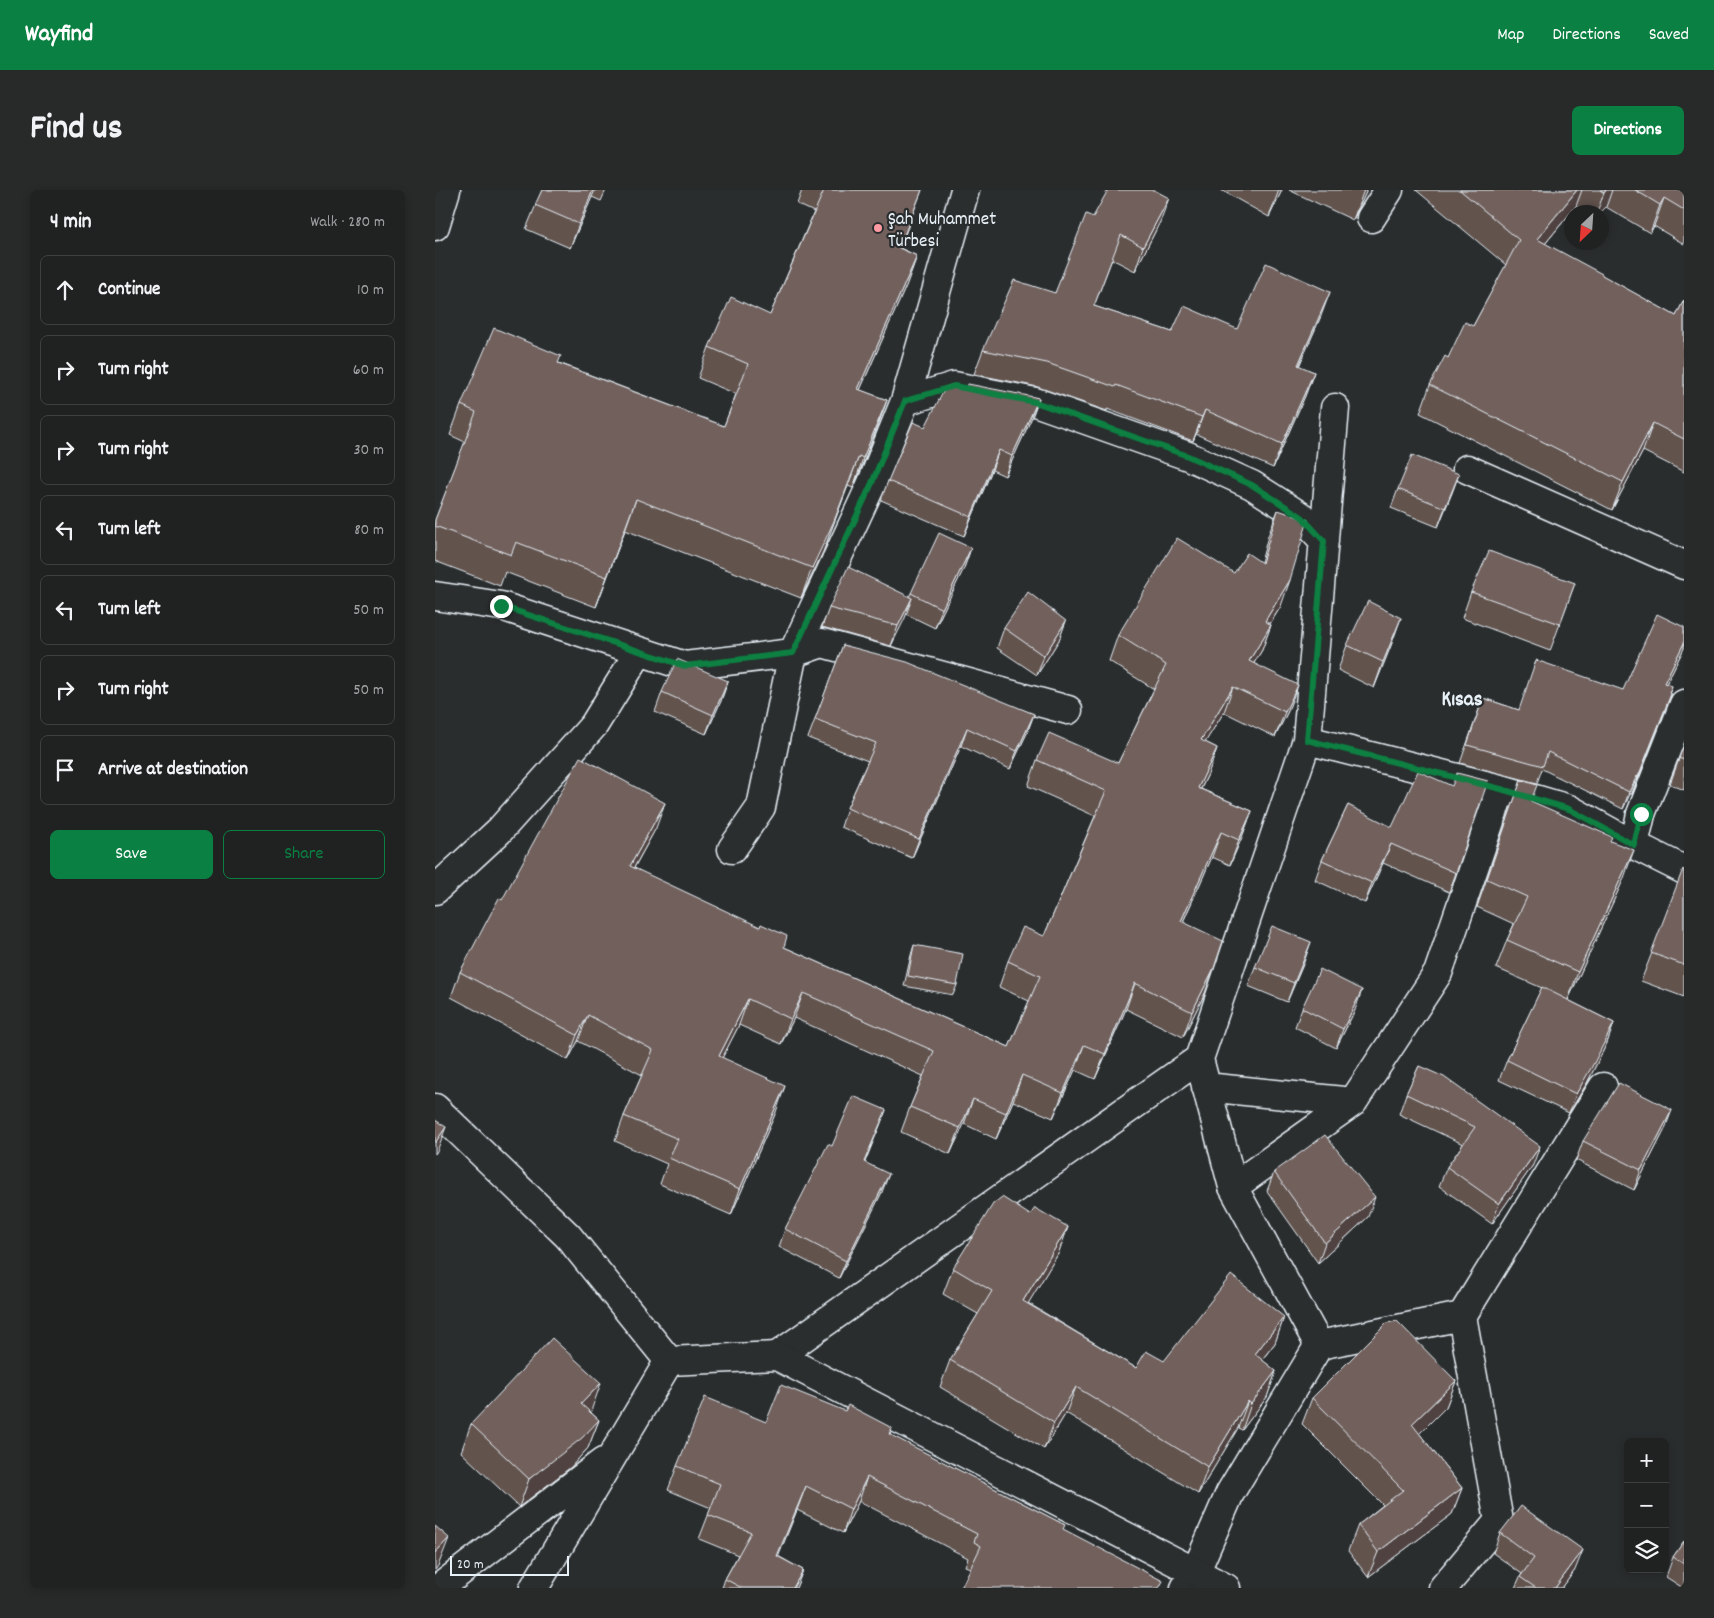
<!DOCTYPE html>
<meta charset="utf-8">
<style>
:root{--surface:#202222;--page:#282a2a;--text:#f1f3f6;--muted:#a2a4a5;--line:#3d3f40;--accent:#0b8043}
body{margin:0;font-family:Dekko,sans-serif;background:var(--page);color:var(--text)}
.controls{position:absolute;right:15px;bottom:15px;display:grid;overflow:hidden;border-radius:8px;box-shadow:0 2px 8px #0003}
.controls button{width:45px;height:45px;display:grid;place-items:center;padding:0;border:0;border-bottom:1px solid var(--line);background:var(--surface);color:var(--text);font:25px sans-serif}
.compass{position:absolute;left:1129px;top:15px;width:45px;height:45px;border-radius:50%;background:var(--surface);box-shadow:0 2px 8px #0003;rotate:205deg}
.scale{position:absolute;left:15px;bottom:12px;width:119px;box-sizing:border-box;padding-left:5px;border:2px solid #e8f1f8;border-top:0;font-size:14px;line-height:18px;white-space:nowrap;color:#e8f1f8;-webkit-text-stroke:4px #2a2d2e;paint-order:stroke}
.stop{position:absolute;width:15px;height:15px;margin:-11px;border:4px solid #0b8043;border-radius:50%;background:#fff}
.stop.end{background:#0b8043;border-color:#fff;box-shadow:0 1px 5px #0008}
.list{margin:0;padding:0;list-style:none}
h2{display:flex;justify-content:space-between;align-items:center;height:65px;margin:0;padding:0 20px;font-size:21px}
h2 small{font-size:16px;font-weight:400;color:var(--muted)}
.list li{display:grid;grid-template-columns:32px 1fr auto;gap:15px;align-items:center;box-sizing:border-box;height:70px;margin:0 10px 10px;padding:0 10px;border:1px solid var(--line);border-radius:8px}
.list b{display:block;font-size:19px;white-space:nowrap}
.list em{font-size:16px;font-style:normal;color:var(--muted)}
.actions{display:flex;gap:10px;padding:15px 20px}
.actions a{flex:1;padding:11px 0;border:1px solid var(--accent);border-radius:8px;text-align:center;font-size:18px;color:var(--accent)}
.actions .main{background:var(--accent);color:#fff}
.icon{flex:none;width:28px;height:28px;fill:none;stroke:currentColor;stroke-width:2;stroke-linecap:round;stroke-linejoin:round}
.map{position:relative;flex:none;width:1249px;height:1398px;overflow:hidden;border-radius:8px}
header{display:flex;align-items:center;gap:30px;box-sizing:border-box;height:70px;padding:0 25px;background:var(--accent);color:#fff}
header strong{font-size:24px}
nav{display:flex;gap:28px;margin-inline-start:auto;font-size:18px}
.intro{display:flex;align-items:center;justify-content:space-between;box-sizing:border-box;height:120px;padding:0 30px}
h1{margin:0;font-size:35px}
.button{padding:12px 22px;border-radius:8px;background:var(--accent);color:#fff;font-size:18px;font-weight:700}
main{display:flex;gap:30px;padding:0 30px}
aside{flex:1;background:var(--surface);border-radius:8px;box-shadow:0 2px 8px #0003}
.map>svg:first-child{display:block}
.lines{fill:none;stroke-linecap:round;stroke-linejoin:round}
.street-casing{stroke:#e8f1f8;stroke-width:31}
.secondary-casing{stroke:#e8f1f8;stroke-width:31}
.street{stroke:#2a2d2e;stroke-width:28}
.secondary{stroke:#2a2d2e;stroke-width:28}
.wall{fill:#62534e;stroke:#e8f1f8}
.shaded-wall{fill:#504340;stroke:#e8f1f8}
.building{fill:#72605b;stroke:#e8f1f8}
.route{stroke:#0b8043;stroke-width:6}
.poi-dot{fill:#ff9aa2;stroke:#2a2d2e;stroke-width:2}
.labels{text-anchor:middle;stroke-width:4.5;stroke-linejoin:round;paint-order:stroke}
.poi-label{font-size:19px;fill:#e8f1f8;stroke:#2a2d2e;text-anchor:start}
.quarter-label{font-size:21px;font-weight:bold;fill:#e8f1f8;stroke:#2a2d2e}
</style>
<header>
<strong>Wayfind</strong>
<nav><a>Map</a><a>Directions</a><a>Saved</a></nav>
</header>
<div class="intro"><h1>Find us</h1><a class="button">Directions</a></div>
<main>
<aside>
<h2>4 min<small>Walk · 280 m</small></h2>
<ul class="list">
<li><svg class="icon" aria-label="ahead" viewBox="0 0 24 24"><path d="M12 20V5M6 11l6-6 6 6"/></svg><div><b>Continue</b></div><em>10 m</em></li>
<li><svg class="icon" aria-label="right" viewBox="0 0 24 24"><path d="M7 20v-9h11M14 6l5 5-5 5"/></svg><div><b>Turn right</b></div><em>60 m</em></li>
<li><svg class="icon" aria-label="right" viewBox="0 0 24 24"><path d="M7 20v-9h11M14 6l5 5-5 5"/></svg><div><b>Turn right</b></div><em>30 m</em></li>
<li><svg class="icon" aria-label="left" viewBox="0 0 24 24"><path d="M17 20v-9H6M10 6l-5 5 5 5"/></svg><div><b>Turn left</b></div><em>80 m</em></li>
<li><svg class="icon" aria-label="left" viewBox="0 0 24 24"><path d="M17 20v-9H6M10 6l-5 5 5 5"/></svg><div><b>Turn left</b></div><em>50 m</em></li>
<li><svg class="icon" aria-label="right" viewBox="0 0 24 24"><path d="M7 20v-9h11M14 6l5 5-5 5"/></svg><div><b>Turn right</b></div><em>50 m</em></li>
<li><svg class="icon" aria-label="arrive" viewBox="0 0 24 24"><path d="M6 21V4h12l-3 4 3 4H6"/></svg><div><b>Arrive at destination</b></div></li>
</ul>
<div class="actions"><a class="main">Save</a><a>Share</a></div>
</aside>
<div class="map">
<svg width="1249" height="1398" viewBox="0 0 1249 1398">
<rect width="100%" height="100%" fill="#2a2d2e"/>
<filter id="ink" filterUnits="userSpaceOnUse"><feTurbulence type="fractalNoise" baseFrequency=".02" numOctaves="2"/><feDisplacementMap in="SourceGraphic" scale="10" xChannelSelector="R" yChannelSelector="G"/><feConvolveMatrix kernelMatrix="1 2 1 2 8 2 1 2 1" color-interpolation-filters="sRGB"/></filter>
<g filter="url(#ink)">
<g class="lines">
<defs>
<path id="street" d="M936,28L954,0
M470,211L519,196L600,212L753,266L817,295L867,327L889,351
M1032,279L1249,375
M0,406L66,416L250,476L358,463L437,293L470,211L530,0
M872,550L900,218
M1199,655L1206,624L1249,514
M297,659L326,617L358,463L387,453L633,520
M0,700L64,641L159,535L204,462
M764,869L798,997L884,1155L1027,1126L1064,1331L1008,1398
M771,897L918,912
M798,997L918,912L1003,783L1066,599
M1027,1126L1168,897
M342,1166L764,869L872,550L1066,599L1134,619L1199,655L1249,680
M4,1398L168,1272
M99,1398L234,1171
M750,1398L761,1381L795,1303L884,1155"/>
<path id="secondary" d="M0,36L11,0
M0,918L133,1046L234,1171L342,1166L791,1398"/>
</defs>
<use href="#street" class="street-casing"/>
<use href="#secondary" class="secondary-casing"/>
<use href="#street" class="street"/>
<use href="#secondary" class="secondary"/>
</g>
<path class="wall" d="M107,0H171L166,11L157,7L135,58L91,39Z
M367,0H487L465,58L482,66L471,96L425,200L452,210L441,240L418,298L413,296L388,362L366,408L190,340L161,417L70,382L65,396L0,371V330L30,252L15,245L26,215L124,173L289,236L301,204L263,188L274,157L335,125L379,22L362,14Z
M786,0H847L834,27Z
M854,0H932L918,30Z
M981,0H1249V54L1219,36L1215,43L1171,17L1166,22H1149L1141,16L1110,54L1241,126L1249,110V282L1208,261L1177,320L985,223L995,195L1013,168L1038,136L1071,75Z
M658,27L725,32L700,81L677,69L659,116L737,142L802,139L886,126L864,176L879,182L870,206L838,278L761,244L758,251L672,219V221L603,197L539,184L548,160L620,103Z
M531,198L604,208L597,227L570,286L557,280L529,346L446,310L453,291L490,237Z
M1024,284L1003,337L956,318L963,299Z
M843,320L846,416L835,434L836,435L827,460L819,473L853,521L840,547L789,522L770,552L782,558L773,584L766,599L817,621L807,647L795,675L777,667L748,732L770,803L748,847L691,819L660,889L640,880L618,928L578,911L561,949L529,934L515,964L466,942L475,917L488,886L359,828L346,854L304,835L287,868L341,922L296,1025L225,994L232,974L180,951L189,926L207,885L143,851L133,870L16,807L25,782L67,710L221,638L199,678L349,757L574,857L594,811L564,797L573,771L609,746L660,626L593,596L602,570L683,573L719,499L674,471L683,445L799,383L826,372L833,346Z
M536,358L529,378L500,438L471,424L456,456L387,437L394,418L474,407L476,403Z
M1140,393L1115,461L1027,428L1036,402Z
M631,431L624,450L602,485L562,458L569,438Z
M1249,437V458L1231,494L1237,496L1229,522L1197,604H1195L1188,619L1107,579L1102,593L1025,573L1048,508L1084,520L1188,500Z
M957,453L939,498L903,480L912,455Z
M408,455L599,524L592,543L575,579L526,556L477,668L406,637L412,618L433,571L373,548Z
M293,491L286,511L271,544L220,522L227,502Z
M1249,555V600L1235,594Z
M1086,590L1096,611L1175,651L1189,688L1133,810L1179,833L1172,853L1152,893L1134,923L1064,890L1072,870L1107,798L1061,778L1072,750L1079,734L1042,717Z
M913,615L1021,683L1014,702L948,673L930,713L880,690L887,670Z
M1249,680V807L1206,791Z
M479,755L522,795L518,805L469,796L476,765Z
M869,772L852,812L813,796L820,777Z
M867,818L920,820L901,858L860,837Z
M984,876L1098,975L1057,1034L1004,996L1012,977L1028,954L964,924L971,904Z
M451,920L430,972L447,1002L404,1088L344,1057L350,1039L397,956Z
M1230,939L1199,1000L1141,970L1148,951Z
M839,982L933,1027L883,1073L832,1001Z
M595,1025L633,1037L623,1064L593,1113L701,1178L729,1171L849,1127L840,1153L827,1170L841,1181L832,1207L807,1240L803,1238L763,1304L631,1223L609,1259L505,1197L515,1170L543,1124L508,1104L518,1078Z
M1021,1191L1011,1217L984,1243L1027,1298L1017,1324L933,1387L913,1361L923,1335L948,1315L867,1234L877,1208Z
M156,1221L155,1222L164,1230L153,1258L136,1277L84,1317L26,1262L36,1234Z
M410,1221L457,1238L455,1245L630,1335L535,1378L530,1376L533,1368L424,1311L408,1343L362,1320L343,1366L368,1380L361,1398H287L290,1389L303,1365L264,1349L276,1318L233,1300L242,1276L331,1232Z
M1065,1343L1140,1380L1127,1398H1080L1085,1387L1087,1384L1058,1363Z
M1249,1351V1398H1248L1231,1387L1238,1367Z"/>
<path class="shaded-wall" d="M158,0H160L157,7L135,58L144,34Z
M844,0H847L834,27Z
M929,0H932L918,30Z
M1142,0H1147L1141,16L1091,77L1102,49Z
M1171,0H1177L1171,17L1166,22H1162L1169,3Z
M734,8L725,32L700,81L708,57Z
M1229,8L1219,36L1215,43L1225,15Z
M482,66L471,96L412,229L423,199Z
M895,102L886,126L854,199L863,175Z
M879,182L870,206L838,278L847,254Z
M604,208L597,227L570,286L577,266Z
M452,210L441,240L418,298L428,268Z
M770,220L761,244L758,251L767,227Z
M1218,233L1208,261L1177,320L1188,292Z
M564,260L557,280L529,346L536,327Z
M424,266L388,362L366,408L377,378Z
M1024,284L1017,303L1003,337L1010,318Z
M201,309L190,340L161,417L172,387Z
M536,358L529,378L500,438L507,419Z
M855,390L846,416L821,456L830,431Z
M477,408L470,428L456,456L463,436Z
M966,428L957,453L939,498L948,472Z
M631,431L624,450L602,485L609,466Z
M836,435L827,460L805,496L814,471Z
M1249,453V458L1223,510L1229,493Z
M293,491L286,511L271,544L278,525Z
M863,495L853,521L840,547L850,522Z
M798,497L789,522L756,575L766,550Z
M1236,504L1229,522L1197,604L1203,587Z
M599,524L592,543L575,579L582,561Z
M532,538L526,556L477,668L484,649Z
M782,558L773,584L754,623L763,598Z
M1202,586L1195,604L1188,619L1194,602Z
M230,613L221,638L186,701L195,676Z
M817,621L807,647L795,675L804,650Z
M786,642L777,667L737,756L746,731Z
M956,654L948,673L930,713L937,693Z
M1199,660L1189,688L1133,810L1143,782Z
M876,752L869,772L852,812L859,793Z
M779,778L770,803L748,847L757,822Z
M700,793L691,819L660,889L670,864Z
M927,800L920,820L901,858L908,839Z
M368,803L359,828L346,854L356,829Z
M313,809L304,835L275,892L284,866Z
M153,825L143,851L133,870L142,845Z
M1179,833L1172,853L1152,893L1134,923L1141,904Z
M649,855L640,880L618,928L628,903Z
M587,885L578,911L561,949L571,923Z
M350,896L341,922L296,1025L305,999Z
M538,909L529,934L515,964L525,938Z
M451,920L444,938L422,989L429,972Z
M1237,920L1230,939L1199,1000L1206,980Z
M11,937L2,961L0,964V953Z
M1105,956L1098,975L1057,1034L1064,1014Z
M454,984L447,1002L404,1088L411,1071Z
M940,1007L933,1027L883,1073L890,1053Z
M633,1037L623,1064L579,1137L588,1111Z
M849,1127L840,1153L810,1191L820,1164Z
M841,1181L832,1207L807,1240L816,1214Z
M1021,1191L1011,1217L968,1260L977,1234Z
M166,1193L156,1221L136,1242L146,1214Z
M641,1197L631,1223L609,1259L619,1233Z
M813,1211L803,1238L763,1304L773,1277Z
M164,1230L153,1258L136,1277L84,1317L94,1289Z
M432,1287L424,1311L408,1343L416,1319Z
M371,1296L362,1320L334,1390L342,1366Z
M1027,1298L1017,1324L933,1387L943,1362Z
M14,1348L3,1376L0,1380V1363Z
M1148,1360L1140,1380L1127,1398H1120Z
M368,1380L361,1398H358Z"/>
<path class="building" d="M107,0H158L144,34L100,15Z
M389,0H487L464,58L482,66L423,199L452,210L428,268L424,266L399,331L377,378L201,309L172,387L81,352L76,365L0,336V330L41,222L26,215L59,138L126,166L123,173L289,236L313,174L274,157L296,107L335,125Z
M673,0H719L734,8L708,57L686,45L659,116L737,142L749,116L802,139L831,73L895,102L863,175L879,182L847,254L770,220L767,227L681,195L680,197L612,173L548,160L579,90L620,103L651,24L658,27Z
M1025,0H1142L1102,49L1167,84V85L1241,126L1249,110V249L1218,233L1188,292L995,195L1010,166L1013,168L1030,132L1038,136L1084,50Z
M1165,0H1171L1169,3Z
M1200,0H1249V20L1229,8L1225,15Z
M533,194L604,208L577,266L564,260L536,327L453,291L478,232L490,237L510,198L518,195L531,198Z
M977,265L1024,284L1010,318L963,299Z
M843,320L873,330L855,390L830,431L836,435L814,471L863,495L850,522L798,497L766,550L782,558L763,598L817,621L804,650L786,642L746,731L788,751L779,778L757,822L700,793L670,864L649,855L628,903L587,885L571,923L538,909L525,938L475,917L499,861L368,803L356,829L313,809L284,866L350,896L305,999L234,968L243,949L189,926L218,860L153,825L142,845L25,782L64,708L67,710L145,567L230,613L195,676L325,737L326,734L352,746L349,757L574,857L605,786L573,771L588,737L609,746L671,601L602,570L614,543L683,573L731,475L683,445L742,348L799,383L812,363L827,373Z
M504,343L536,358L507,419L476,403Z
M1054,361L1140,393L1125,434L1036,402Z
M413,377L477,408L463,436L394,418Z
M593,402L631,431L609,466L569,438Z
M933,411L966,428L948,472L912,455Z
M1222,424L1249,437V453L1229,493L1237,496L1234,503L1236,504L1203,587L1202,586L1194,602L1113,562L1108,576L1032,555L1048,508L1084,520L1101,470L1188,500Z
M408,455L472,472L599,524L582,561L532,538L484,649L412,618L441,553L380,529Z
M242,469L293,491L278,525L227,502Z
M1249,555V570L1244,568Z
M983,581L1017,596L1022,583L1053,591L1021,683L956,654L937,693L887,670L913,615L957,637Z
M1086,590L1102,595L1096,611L1177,647L1175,651L1199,660L1143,782L1072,750L1092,707L1052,689Z
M1248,679L1249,680V775L1216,763Z
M837,736L876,752L859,793L820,777Z
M479,755L528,764L522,795L473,786Z
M885,779L927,800L908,839L867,818Z
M1107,797L1179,833L1159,873L1141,904L1072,870Z
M984,876L1009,887L1105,956L1064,1014L1012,977L1040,937L971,904Z
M1184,893L1237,920L1206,980L1148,951Z
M418,906L451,920L429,972L454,984L411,1071L350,1039L393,954L397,956Z
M0,930L11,937L0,953Z
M890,945L940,1007L890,1053L839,982Z
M567,1007L595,1025L600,1018L633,1037L588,1111L701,1178L711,1161L729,1171L796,1085L849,1127L820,1164L841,1181L816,1214L813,1211L773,1277L641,1197L619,1233L515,1170L557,1101L518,1078L558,1014Z
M962,1131L1021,1191L977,1234L1027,1298L943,1362L923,1335L968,1300L877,1208L952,1133Z
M117,1148L166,1193L146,1214L164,1230L147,1248L94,1289L36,1234Z
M346,1195L410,1221L413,1215L457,1238L454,1244L630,1335L628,1339L728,1391L724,1398H526L546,1356L539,1352L542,1344L432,1287L416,1319L371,1296L342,1366L368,1380L358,1398H307L290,1389L316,1342L273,1325L285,1294L242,1276L270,1207L331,1232Z
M1086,1316L1148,1360L1120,1398H1101L1085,1387L1099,1368L1065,1343Z
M0,1336L14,1348L0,1363Z
M1249,1351V1374L1238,1367Z"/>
</g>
<g class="lines" filter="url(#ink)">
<path class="route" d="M66,416L250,476L358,463L437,293L470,211L519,196L600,212L753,266L817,295L867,327L889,351L872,550L1066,599L1134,619L1199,655L1206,624"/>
</g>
<circle class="poi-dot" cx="443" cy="38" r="5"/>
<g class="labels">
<g class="poi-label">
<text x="453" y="34">Şah Muhammet<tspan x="453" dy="22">Türbesi</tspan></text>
</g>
<g class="quarter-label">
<text x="1027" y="515">Kısas</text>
</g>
</g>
</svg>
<div class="controls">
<button>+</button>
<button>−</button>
<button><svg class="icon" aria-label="layers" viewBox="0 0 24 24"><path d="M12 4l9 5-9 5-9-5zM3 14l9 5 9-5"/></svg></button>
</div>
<svg class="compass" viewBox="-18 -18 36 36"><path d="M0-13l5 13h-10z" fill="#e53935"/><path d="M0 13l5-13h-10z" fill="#a2a4a5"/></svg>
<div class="scale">20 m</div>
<div class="stop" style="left:1206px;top:624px"></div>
<div class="stop end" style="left:66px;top:416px"></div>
</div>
</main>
